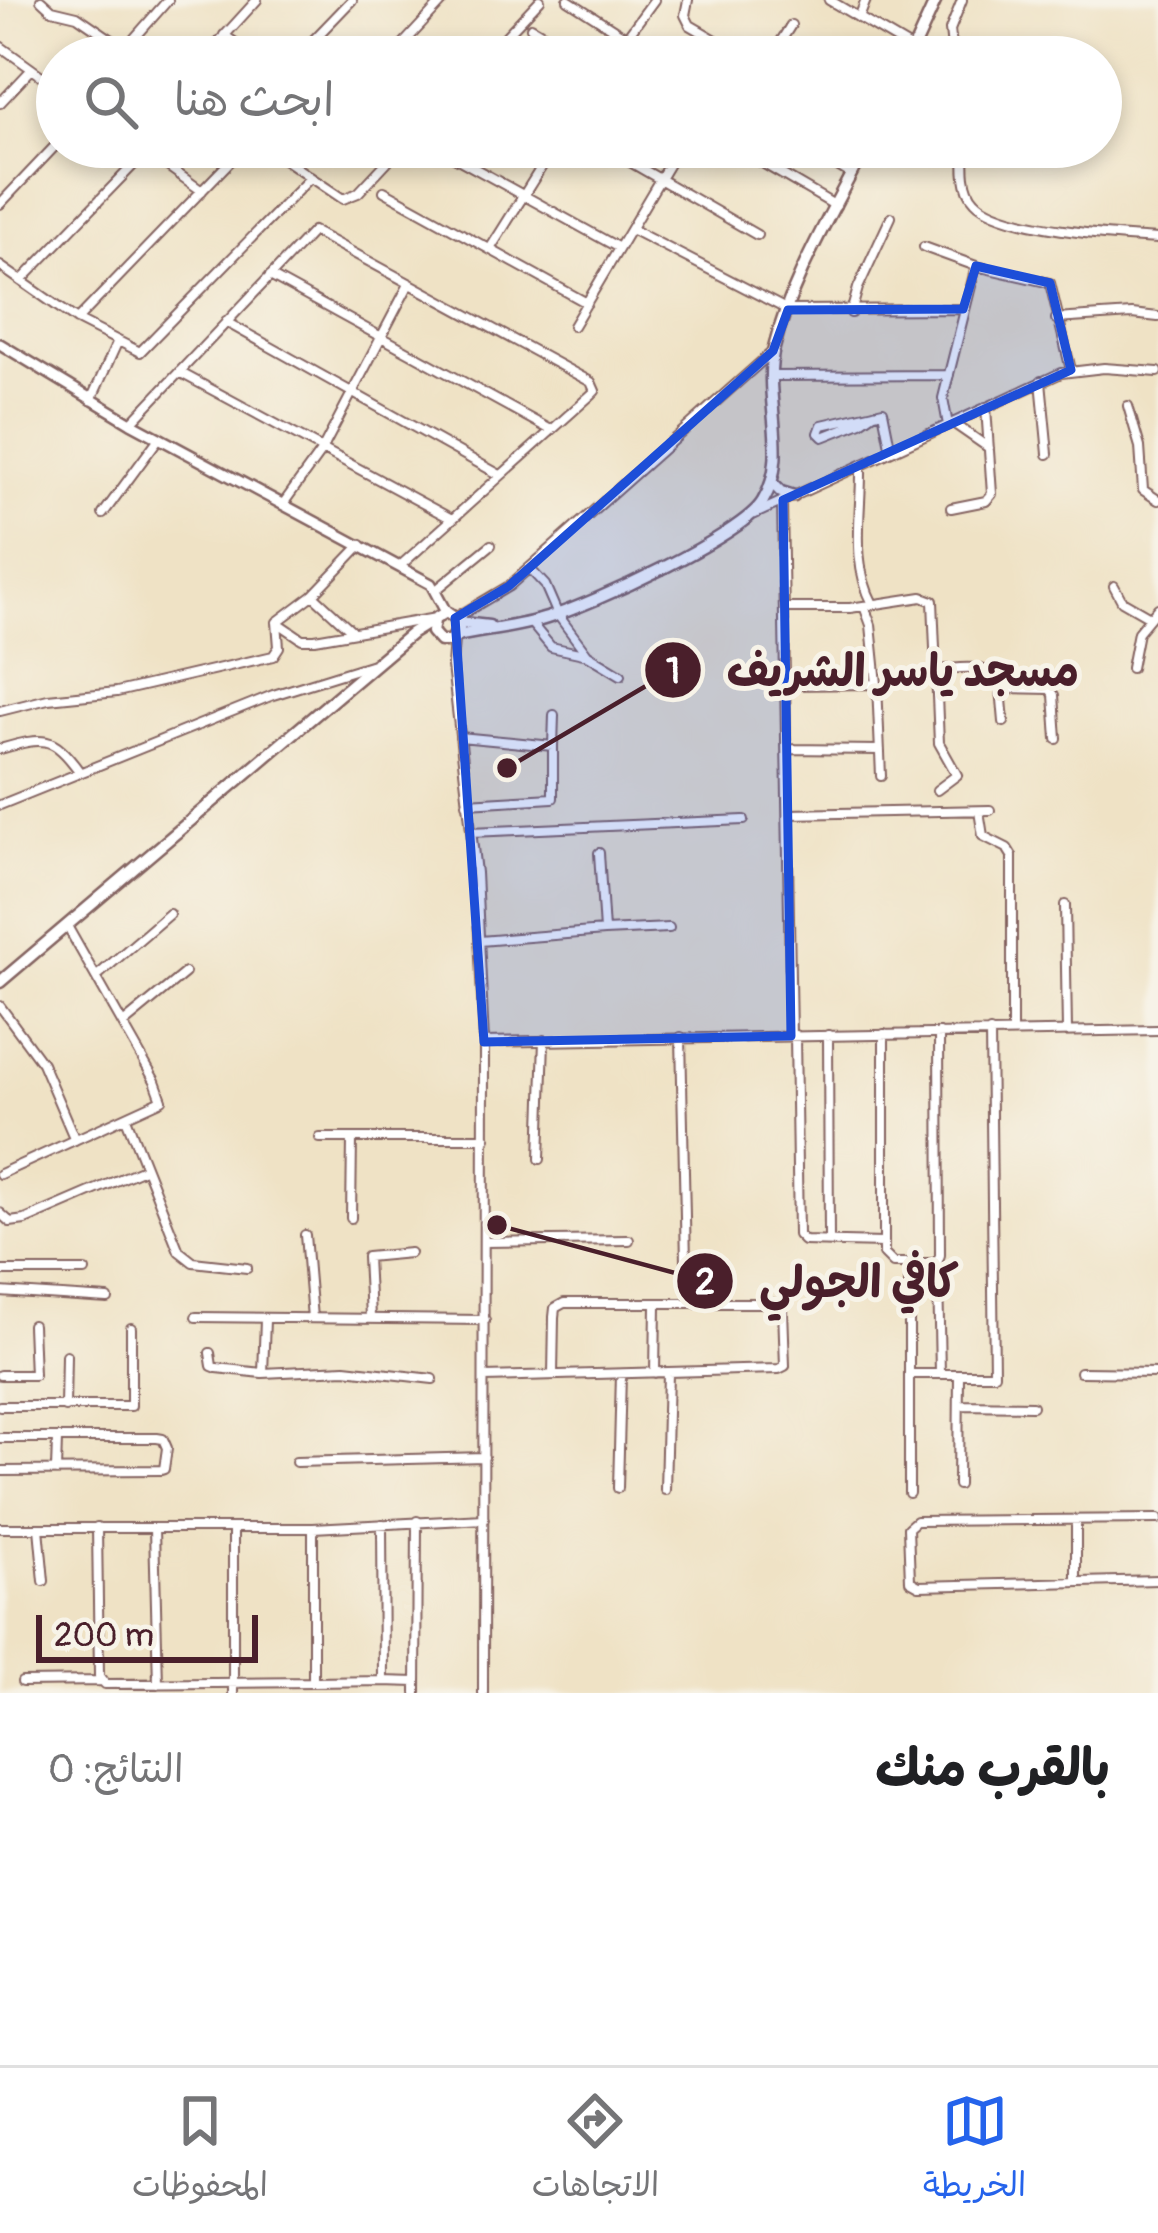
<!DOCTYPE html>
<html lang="ar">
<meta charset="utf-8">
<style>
:root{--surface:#fff;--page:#f2f2f2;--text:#202124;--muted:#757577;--line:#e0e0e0;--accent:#2563eb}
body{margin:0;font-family:Pangolin,"Playpen Sans Arabic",sans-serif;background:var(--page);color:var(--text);direction:rtl}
.scale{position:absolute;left:36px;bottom:30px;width:222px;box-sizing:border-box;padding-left:12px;border:6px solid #4a1f2b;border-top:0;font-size:33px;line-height:42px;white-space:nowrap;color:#4a1f2b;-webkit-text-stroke:9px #f7f3e8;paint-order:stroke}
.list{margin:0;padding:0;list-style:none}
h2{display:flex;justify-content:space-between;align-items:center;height:156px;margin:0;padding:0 48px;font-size:51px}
h2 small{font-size:39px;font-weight:400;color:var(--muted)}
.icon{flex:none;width:66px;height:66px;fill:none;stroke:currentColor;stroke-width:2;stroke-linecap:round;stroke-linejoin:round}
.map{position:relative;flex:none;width:1158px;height:1693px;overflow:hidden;direction:ltr}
.search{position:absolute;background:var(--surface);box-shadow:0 6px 18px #0003;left:36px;right:36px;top:36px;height:132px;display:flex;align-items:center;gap:30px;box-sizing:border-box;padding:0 42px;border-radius:66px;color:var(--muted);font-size:45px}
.sheet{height:372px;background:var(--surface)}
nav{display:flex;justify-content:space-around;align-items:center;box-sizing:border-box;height:168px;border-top:3px solid var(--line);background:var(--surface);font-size:33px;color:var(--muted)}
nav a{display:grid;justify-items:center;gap:6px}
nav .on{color:var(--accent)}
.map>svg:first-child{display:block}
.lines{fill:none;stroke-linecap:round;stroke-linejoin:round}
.minor-casing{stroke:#846361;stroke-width:12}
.tertiary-casing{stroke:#846361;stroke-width:14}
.secondary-casing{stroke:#846361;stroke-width:15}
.minor{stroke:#fff;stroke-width:8}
.tertiary{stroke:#fff;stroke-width:9}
.secondary{stroke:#fff;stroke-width:10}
.marked{fill:#1d4ed8;fill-opacity:0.2;stroke:#1d4ed8;stroke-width:9;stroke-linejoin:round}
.leader{fill:none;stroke:#4a1f2b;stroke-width:4.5}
.callout-dot{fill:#4a1f2b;stroke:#f7f3e8;stroke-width:4.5}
.mark-label{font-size:36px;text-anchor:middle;font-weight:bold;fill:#fff}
.callout-label{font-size:45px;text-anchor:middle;font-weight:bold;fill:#4a1f2b;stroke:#f7f3e8;stroke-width:10;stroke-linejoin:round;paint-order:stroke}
</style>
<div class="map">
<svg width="1158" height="1693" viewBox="0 0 1158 1693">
<rect width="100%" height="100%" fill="#f7f3e8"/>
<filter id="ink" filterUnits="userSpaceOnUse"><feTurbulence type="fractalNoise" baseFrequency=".00833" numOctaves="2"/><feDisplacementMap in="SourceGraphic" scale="24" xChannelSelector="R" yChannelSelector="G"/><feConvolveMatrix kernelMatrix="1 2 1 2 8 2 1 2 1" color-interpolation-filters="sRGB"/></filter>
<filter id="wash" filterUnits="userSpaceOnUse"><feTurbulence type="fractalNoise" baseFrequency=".004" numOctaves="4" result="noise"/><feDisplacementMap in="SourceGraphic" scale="48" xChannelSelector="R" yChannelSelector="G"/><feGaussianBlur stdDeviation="2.7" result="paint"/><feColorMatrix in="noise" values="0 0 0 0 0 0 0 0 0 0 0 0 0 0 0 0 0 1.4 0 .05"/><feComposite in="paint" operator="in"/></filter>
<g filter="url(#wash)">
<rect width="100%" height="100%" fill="#efe2c5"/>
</g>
<g filter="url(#ink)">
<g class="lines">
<defs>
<path id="minor" d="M41,0L52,10L77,16L137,57
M568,0L657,57
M688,0L685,15L690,25L745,57
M829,0L914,50
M859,18L866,0
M531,27L581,57
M224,35L255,57
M626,38L654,0
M0,46L57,87
M125,49L168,0
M205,57L257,0
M297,57L352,0
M391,57L444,0
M486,57L540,0
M771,57L791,25
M953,57L950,30L962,0
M0,103L32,69
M141,147L202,191
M266,147L343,199L358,193L401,147
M436,147L619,248
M604,147L757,235
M735,147L836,206
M806,147L851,174
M965,147C964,164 962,188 975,201C1000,229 1119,237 1158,239
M384,191L587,303
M0,204L57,144
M631,229L788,310L963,309
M924,247L976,266L1050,283L1071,370
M490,249L554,147
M0,266L77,320L140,352L310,178
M270,276L551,430
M21,281L147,151
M851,313L858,288L891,217
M1056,319L1132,314L1158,317
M77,320L244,147
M226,322L500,475
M573,326L679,147
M179,372L452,519
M772,376L949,375
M1041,381L1048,454
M91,400L117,343
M1128,406L1140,447L1143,490L1158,500
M874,413L861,422L823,437L819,433L822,425L883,411L891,451
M131,423L313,231L591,382L595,391L592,394L400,566
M953,423L989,448
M948,425L943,398L976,266
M861,466C862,513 850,561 873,604
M782,501L791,1036
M283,504L322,450L408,286
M951,508L986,501L992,494L986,407
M103,514L159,438
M755,514L1061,373L1104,368L1158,372
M529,568L545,585L558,615L587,654
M1114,586L1122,601L1148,616
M436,590L491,545
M313,595L351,630
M786,608H850L922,597L933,601L939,743L957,775L937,790
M455,618L509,586L772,352
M277,622L302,639H315L436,618
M531,623L551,647L588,655L621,675
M454,640L452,666L476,873L484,1042L483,1693
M1131,668L1138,632L1158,608
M936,670C964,669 987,659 1001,688L1050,689L1054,695L1057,739
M877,684L881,776
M787,685L877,684L871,625L864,606
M1001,688L1004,722
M0,711L48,699L117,692L273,656L279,647L277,622L313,595L361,545
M460,737L553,746V798L467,803
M553,746L554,715
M0,749C43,737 52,734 79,771
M788,749L880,750
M0,805L273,695L373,664
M979,811L983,836L1007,848L1012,856V1032
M789,814L990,810
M471,832L744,820
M1065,905L1067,1031
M604,931L669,928
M480,941L604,931L599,853
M97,976L169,914
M0,1006L42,1063L75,1140
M123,1024L185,973
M884,1034V1254L893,1263H937L940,1255L939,1033
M795,1035L798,1235L804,1241L883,1243
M828,1035L829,1241
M681,1037L686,1262
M484,1042L1158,1030
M126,1118L179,1251L193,1262L247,1268
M320,1138H486
M540,1159L544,1040
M0,1174L162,1100L155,1081L67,926
M0,1213L10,1222L25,1220L146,1168
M351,1218L352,1138
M305,1235L312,1318
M485,1242L629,1240
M0,1271H85
M938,1274L940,1374
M909,1275V1374
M0,1292L108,1299
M196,1317L485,1320
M370,1317L367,1257L410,1253
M265,1320L263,1373L345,1369L433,1379
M210,1353L212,1366L217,1368L262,1373
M1080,1372L1158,1373
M655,1373L656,1305
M0,1375H34L32,1325
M485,1377L779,1369L785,1366L783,1309L772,1303H564L555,1308L554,1317L553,1375
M959,1405L1032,1406
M0,1406H131V1328
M65,1407L66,1355
M0,1438H157L163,1439L167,1448L164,1469L161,1470L0,1471
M296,1462L484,1457
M56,1471L57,1439
M958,1485L959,1374
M618,1488L621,1374
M665,1490L668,1373
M909,1493V1374H994L990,1032
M1158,1519L916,1521L908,1528L910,1581L919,1586L1158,1580
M382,1524L383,1681L416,1682
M97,1527L99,1676L105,1684L313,1682V1528
M0,1528H313L484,1519
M39,1528L44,1581
M154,1528L158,1684
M1076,1582V1520
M22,1682L102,1681
M313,1682L383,1681
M233,1693V1529
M416,1693L417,1521"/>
<path id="tertiary" d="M0,344L131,423L431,584L446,612"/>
<path id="secondary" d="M910,57L936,0
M772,483L781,492L794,496
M434,621L432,632L440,641H451L459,629
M457,636C487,630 518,627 547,618C590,605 743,536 763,501C791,455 762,398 774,348C791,279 833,211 865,147
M0,982L412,633L446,612L462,623L489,626"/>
</defs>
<use href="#minor" class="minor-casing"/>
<use href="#tertiary" class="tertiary-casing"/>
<use href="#secondary" class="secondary-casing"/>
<use href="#minor" class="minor"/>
<use href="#tertiary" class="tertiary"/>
<use href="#secondary" class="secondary"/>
</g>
</g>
<path class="marked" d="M976,266L1050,283L1071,370L783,500L791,1036L484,1042L455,618L509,586L773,351L788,310L963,309Z"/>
<path class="leader" d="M507 768L673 670M497 1225L705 1281"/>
<g class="callout-dot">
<circle cx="507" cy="768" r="12"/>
<circle cx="497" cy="1225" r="12"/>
<circle cx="673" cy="670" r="30"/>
<circle cx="705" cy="1281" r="30"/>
</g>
<g class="mark-label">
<text x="673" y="683">1</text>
<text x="705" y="1294">2</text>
</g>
<g class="callout-label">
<text x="903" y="686">مسجد ياسر الشريف</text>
<text x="859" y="1297">كافي الجولي</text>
</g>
</svg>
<div class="scale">200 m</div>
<div class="search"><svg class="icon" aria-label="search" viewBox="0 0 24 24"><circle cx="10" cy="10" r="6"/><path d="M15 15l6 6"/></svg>ابحث هنا</div>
</div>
<section class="sheet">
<h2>بالقرب منك<small>النتائج: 0</small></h2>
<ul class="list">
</ul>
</section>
<nav>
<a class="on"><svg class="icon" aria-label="map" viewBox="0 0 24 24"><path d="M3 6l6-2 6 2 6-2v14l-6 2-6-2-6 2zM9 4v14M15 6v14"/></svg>الخريطة</a>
<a><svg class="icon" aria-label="directions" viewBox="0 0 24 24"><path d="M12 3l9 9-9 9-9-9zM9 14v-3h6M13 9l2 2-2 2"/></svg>الاتجاهات</a>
<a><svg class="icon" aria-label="saved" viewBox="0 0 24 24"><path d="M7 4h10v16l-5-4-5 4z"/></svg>المحفوظات</a>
</nav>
